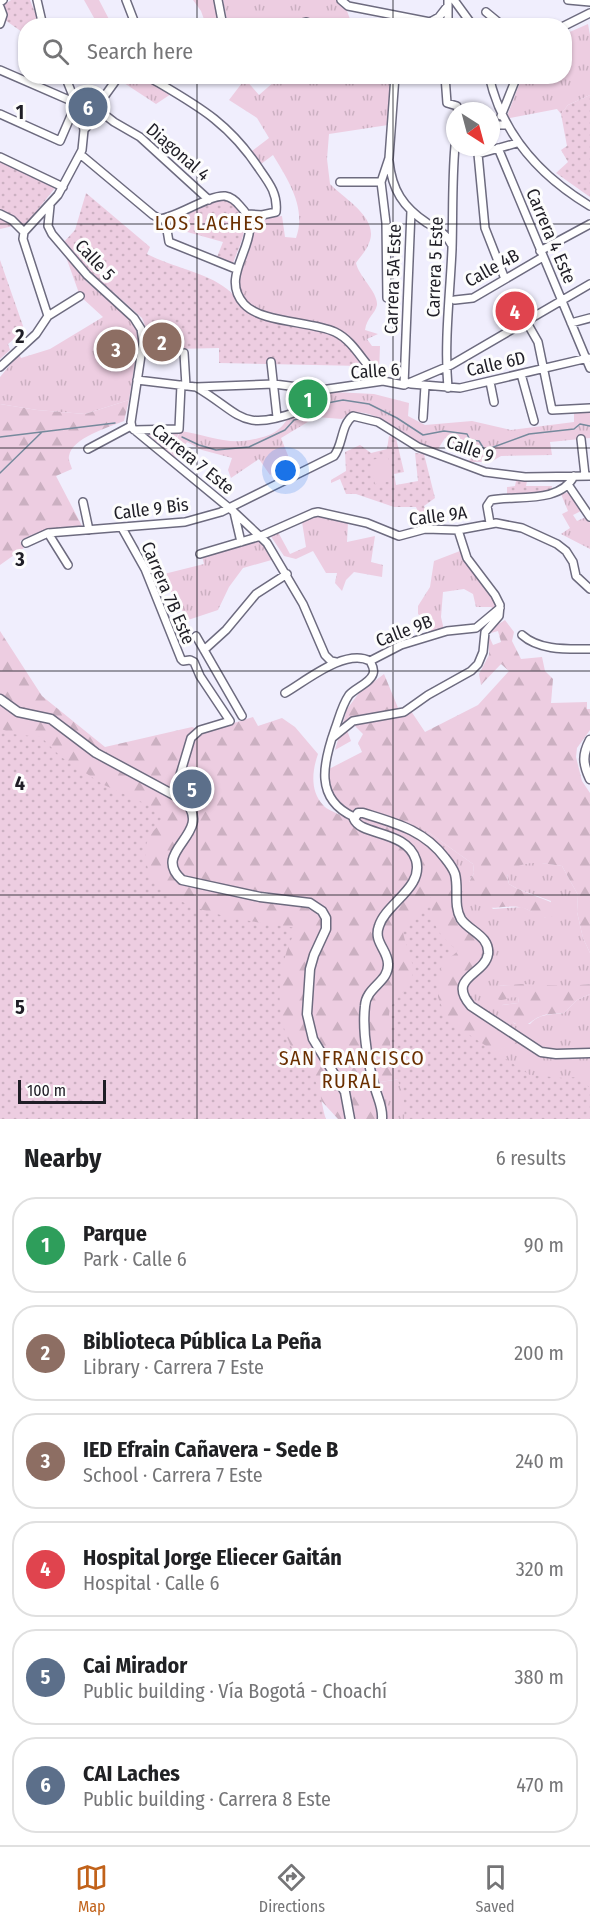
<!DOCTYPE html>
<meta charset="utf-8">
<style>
:root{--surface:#fff;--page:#f6f6f6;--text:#202124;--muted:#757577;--line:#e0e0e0;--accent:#c1621a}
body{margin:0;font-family:"Fira Sans Condensed",sans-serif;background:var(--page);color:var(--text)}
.compass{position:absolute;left:446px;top:102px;width:54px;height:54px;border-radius:50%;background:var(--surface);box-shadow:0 2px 4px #0004;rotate:144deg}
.scale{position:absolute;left:18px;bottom:15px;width:88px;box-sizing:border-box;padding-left:6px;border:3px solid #1f1e26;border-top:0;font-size:16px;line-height:21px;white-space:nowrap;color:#1f1e26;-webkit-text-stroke:4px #fdfdfd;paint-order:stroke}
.you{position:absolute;left:286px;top:471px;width:21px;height:21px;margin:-15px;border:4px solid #fff;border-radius:50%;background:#1a73e8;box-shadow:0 0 0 9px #1a73e833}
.badge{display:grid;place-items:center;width:39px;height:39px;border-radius:50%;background:var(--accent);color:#fff;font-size:20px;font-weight:700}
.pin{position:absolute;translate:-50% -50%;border:3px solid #fff;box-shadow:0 2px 6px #0006}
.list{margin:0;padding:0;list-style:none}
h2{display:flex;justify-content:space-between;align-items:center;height:78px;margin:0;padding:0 24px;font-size:26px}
h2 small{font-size:20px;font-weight:400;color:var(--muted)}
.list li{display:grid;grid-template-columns:39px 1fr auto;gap:18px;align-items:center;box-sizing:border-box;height:96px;margin:0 12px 12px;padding:0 12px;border:2px solid var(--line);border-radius:24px}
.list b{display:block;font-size:22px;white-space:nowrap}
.list p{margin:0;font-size:20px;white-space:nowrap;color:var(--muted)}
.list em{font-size:20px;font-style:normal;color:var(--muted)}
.icon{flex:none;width:33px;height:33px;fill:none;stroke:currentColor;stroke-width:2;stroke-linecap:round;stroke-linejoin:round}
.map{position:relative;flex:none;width:590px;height:1119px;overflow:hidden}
.search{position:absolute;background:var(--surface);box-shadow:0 2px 4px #0004;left:18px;right:18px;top:18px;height:66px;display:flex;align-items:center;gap:15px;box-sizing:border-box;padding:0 21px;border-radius:24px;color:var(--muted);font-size:22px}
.sheet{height:726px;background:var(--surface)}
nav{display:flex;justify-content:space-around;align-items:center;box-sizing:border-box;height:84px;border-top:2px solid var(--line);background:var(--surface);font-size:16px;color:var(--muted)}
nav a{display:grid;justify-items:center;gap:3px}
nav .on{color:var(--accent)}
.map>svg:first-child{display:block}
.grass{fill:url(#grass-tufts)}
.forest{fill:url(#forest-firs)}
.park{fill:url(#park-dots)}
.garden{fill:#edcde1}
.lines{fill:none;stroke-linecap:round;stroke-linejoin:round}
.stream{stroke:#75899c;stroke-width:1.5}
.minor-casing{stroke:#6d6b7f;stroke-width:10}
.major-casing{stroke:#6d6b7f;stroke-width:11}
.minor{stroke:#fff;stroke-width:7}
.major{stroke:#fff;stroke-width:8}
.grid{fill:none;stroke:#1f1e26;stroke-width:1.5;stroke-opacity:0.55}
.labels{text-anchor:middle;stroke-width:6;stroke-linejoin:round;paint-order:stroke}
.street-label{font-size:18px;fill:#1f1e26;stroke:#fdfdfd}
.neighbourhood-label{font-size:20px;letter-spacing:1.5px;fill:#6a2f00;stroke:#fdfdfd}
.grid-label{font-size:20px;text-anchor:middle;font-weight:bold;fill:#1f1e26;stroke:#fdfdfd;stroke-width:6;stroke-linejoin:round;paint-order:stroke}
</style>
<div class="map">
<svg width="590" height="1119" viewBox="0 0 590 1119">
<defs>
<pattern id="grass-tufts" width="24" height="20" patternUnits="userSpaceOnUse" patternTransform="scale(1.5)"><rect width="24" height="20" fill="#edcde1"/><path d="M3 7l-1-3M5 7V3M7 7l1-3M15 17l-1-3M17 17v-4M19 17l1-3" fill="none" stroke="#cbb0c1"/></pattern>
<pattern id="forest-firs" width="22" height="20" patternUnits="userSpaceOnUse" patternTransform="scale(1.5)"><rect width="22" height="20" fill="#edcde1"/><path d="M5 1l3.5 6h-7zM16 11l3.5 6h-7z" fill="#cbb0c1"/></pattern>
<pattern id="park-dots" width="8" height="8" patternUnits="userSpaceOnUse" patternTransform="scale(1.5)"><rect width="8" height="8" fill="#edcde1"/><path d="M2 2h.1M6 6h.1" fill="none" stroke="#cbb0c1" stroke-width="1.8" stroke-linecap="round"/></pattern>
</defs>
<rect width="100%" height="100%" fill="#f0eefd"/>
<path class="grass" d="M84,0H99L112,25H98Z
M193,0H215L220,25H206L201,11Z
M223,0H336L347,11L350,19L345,25H228Z
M588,24L590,35V95L568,105L561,114L557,109L510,118L507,116L522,77L564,76L565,34Z
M125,77H166L159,87L171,94L156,104L121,81Z
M272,77H391L393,83L388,125L329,134L327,159L330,184C343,198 380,218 369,243C367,250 360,257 356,263C359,277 378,292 377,305C375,314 367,317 365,330L378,334L367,339L372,346H380L379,372L334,329L262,312C215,292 255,253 255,219L282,216L285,237L296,238C307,208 288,180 273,155L261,164L252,151L269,138L257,118L229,100L245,79L259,95L275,81Z
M66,257L87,282L132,320L140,330L129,400L85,414L37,410L0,404V377L19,354L21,358L50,349L103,317L80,296Z
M334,392L374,394L409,403L408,416L425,425L472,421L511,430L574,422V413L590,412V438L550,442L552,455L501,456L491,462H468L473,455L445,438L438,449C430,447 422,446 415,442C395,431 366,399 342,419L316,417L281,438L291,463L270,475L259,459L231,478L228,470L232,458L202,450L187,442L176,458L171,455L180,431C209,435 229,447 259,438C267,436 274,434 280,428C283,426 284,423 286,421C298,411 309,417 315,399Z
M569,492L581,511L573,515L577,521L586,517L590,521V549L561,534L570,528L562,514L568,511L561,494Z
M317,515L348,522L347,542L375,536L371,562L383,565L382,577L354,572L346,580L342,591L335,583L337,573H326L313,551L296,559L284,556L270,535L278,532L290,554L306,547L302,522Z
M259,540L275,559L243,568L229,587L218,610L188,620L160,575L204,564L202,556Z
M460,551L473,573L495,600L498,607L495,610L491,607H476L473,594L464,589L443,592L441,617L444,630L432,634L425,620L418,614V606L430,587L434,561Z
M416,826L428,832L473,864L474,873L469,882L493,909L522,907L546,918L551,901L518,889L509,884L507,874C521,858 542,863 562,866L578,895L577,912L583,938L590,953V984C561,990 528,984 498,986L519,998L518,1003L502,1005L507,1016L515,1024H530C540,1013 550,1015 564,1013L577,1000L590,994V1048L560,1051L537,1047L481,1011L466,995L465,919Z
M518,1042C545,1060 559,1059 590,1057V1119H386L387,1112L380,1082L429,1075Z"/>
<path class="forest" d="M129,400L124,421C109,427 72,438 69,456C68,460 71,465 72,469L56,476L82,526C59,528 40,529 20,541L24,548L0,565V404L37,410L85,414Z
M505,620L514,632L512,641L521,659L542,657L545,671L553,679L551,703L587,702V709H590V730L577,748L576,757L582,781L590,793V953L583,938L577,912L578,895L562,866C542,863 521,858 507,875L509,884C526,895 546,897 562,909C558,913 553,918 546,918C538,917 531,910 523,908C504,902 487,916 468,899L469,882L474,873L473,864L428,832L419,829L441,847L453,862L462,914L490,946L492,953L489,963L469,981L465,991L471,1001L526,1040L429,1075L380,1082L387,1112L386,1119H338L293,1070L0,1119V631L42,696L105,747L192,727L205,732L253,717L258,726L282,718L295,727L318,754C312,771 310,791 323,805C327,810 335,812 340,815L345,810C333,797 329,786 329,769L362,752L358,743L363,734L354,725L347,730L351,741L335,750L347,709L359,693L384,674L401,715L411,711L425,732L478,705L509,671L501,664L481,685L479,674L489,655V636L493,645L501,642L498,631L491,633L497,625Z
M521,984L570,986L590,984V994L577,1000L564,1013C556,1014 547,1013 539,1017C531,1020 528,1028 518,1025C511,1022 504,1015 497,1011L496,1006L518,1003L519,998C506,994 502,1008 492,993L493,989L498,986Z"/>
<path class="park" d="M11,0H30L40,25L26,26L25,34L5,20L0,30V8Z
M590,95V197L556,173L568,162L561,150L567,146L561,114L568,105Z
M0,160L55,188L27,223L0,229Z
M86,193L150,247L147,254C171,267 206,272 227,289C239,298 243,312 257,317C280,325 306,325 329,334C344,340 354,354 362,366L219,363V348L175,349L176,338L148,333L142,318L85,267L63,243L75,230Z
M223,199C259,208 242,240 233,263L217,257L223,242L173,228L170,223L213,202Z
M0,260L23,326L20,334L8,344L10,350L0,359Z
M179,432L171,455L146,433Z
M389,436L396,438L404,472L394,474L396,485L418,481L415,453L424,454L435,498L424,506L434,526H424L416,507H394L356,494H346L340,479L331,483V480L346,471L345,452L360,445L371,453L387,449Z
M516,481H527L526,486H552L551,492L507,495V487L515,486Z
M0,728L12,734L41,737L61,757L104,785L155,808L167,818C150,833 142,840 147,865C156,913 258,922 297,928C278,961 273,1009 290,1044C297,1060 312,1071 318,1087C322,1097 322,1109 326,1119H0Z
M431,897C432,926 436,932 458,951L446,961L440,970L438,982V997L445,1015L459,1028L530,1075L563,1078L577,1077L590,1088V1119H404C407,1095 397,1083 392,1061C390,1050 389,1027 389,1015C390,998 409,993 412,977C416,962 405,946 403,932L425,907Z"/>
<path class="garden" d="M388,457L392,481L375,484L370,460Z"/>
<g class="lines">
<path class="stream" d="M0,437L115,423
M182,437L199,445L216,450L249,447L285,430L294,420L308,416L313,409L322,404L343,400L369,404L397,418L423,435L444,431L467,434L470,440L479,441L484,449H488L529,434L574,429L580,424L590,426
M0,473L42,432"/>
<defs>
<path id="minor" d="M37,0L43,26
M126,0L136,26
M218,0L223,26
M341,0L348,6L430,22L439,17L446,8
M448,0V26
M454,0L473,26
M568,0L590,2
M0,2L3,0
M0,7L3,15L0,24
M486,12L503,26
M289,26L306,22L317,26
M564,26L590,13
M0,70L76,103
M147,76C196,105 228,121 260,170C270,184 278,195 276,212L262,215L247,214
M251,76L255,79
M445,76L447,103L457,106L458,111
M489,76C502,134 540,176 590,206
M96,108L114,122L140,137L209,200
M0,114L60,141L76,104
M501,116L517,76
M491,125H506
M84,130L91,122L96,108L119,76
M498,148L590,368
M80,154L153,215L160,219C180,216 208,195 225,196C231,197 236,201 240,206C271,236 215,272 244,304C261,323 311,321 335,332C356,342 365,368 383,381
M0,157L63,187
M389,161C392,190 403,207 427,223C437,229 446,233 451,244
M340,182H381
M50,206L48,226L52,234L87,275L134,318L141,329L143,342L131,422L132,428L234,512L267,543L303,604L325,655L331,661L336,662
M0,214L12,220L24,232L23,239L48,316
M165,218L169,242L236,269
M24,232L58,195L82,150L84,130L81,116L65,76
M540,251L590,224
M505,279L485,228L478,154L517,143
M387,298L386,223L381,182L389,158L395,76
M455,300L473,298L543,257
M526,321L538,342L552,410L590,408
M571,323L590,318
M184,353L186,386
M271,362L277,417
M0,367L36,334L48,316L80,296
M521,374L534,421
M137,380L196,387L274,384L321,390L383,381L404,385L451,365L590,284
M490,382L494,402
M411,384L460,388L588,358
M404,385L411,211
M196,387C242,414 240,433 299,411
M448,388C444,342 450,295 452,249C453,214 452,180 455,146
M423,418L425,386
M134,430L179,429L181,385
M581,439L585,475
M88,449L131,426
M569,486L590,517
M83,502L89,530
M234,512L241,542
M490,523L487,506L491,500C516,495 560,504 574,476
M122,528L145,569L181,659L183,661L190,660L194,662L200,676L230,721L200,730L191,738L174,795
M48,533L68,565
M26,543L48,533L185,522L221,512L334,456C343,445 341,424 353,416L378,422L418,447L485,472L525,477L590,476
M200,554L261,536L313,513L318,512L367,523L399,536L425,529L458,530L496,523L522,528L557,544L566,551L573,562L576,576L590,589
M522,635C540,651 568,649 590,649
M196,636L242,716
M204,650L226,630L256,594L287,574
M285,693C306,681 345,648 370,661L401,645L447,631L476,628L500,608
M332,738L353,721L404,712L428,695L471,671L478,664L483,652L485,632L499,616L500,605L495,595L467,558L458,530
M354,817C314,799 323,763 335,729C339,718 342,705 349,695C355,688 370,683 373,674C375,669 372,665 370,661"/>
<path id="major" d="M0,699L18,712L51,719L96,753L185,801C215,834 149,851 182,880L260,897L310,903L322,911L326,918V929L314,955L310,969L307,1014L313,1039L345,1092L350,1119
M590,740C582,755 583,764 590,779
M382,1119C383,1107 378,1099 375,1088C368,1063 362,1033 365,1006C366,987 389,982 388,964C388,950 373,942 379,926C386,903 424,888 416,860C407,830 361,836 354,819L358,813H363C395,823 424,830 445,858C449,863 453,868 455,874C459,889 453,905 461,919C469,931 490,936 488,954C485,975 446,977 471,1006L541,1052L556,1054L590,1053"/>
</defs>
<use href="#minor" class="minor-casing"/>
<use href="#major" class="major-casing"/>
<use href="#minor" class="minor"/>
<use href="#major" class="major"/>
</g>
<path class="grid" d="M197,0V26M393,0V26M197,76V1119M393,76V1119M0,224H590M0,448H590M0,671H590M0,895H590"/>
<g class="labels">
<g class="street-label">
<text transform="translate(178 152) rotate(41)" y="6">Diagonal 4</text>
<text transform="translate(551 236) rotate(67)" y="6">Carrera 4 Este</text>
<text transform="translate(95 260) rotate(47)" y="6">Calle 5</text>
<text transform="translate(435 267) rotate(-88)" y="6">Carrera 5 Este</text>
<text transform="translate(492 268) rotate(-29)" y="6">Calle 4B</text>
<text transform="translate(393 279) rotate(-88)" y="6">Carrera 5A Este</text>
<text transform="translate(496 364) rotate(-13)" y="6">Calle 6D</text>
<text transform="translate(375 371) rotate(-4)" y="6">Calle 6</text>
<text transform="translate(470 449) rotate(19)" y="6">Calle 9</text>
<text transform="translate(193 459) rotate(39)" y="6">Carrera 7 Este</text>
<text transform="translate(151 509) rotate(-7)" y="6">Calle 9 Bis</text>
<text transform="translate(438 516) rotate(-7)" y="6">Calle 9A</text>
<text transform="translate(168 593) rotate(67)" y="6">Carrera 7B Este</text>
<text transform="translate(404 631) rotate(-21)" y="6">Calle 9B</text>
</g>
<g class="neighbourhood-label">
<text x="210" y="230">LOS LACHES</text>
<text x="352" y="1065">SAN FRANCISCO<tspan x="352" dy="23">RURAL</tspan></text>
</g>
</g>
<g class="grid-label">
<text x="20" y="119">1</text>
<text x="20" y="343">2</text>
<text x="20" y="566">3</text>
<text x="20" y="790">4</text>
<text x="20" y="1014">5</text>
</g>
</svg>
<svg class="compass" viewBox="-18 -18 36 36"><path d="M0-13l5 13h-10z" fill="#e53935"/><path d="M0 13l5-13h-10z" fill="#757577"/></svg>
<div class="scale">100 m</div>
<div class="you"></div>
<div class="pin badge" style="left:308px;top:399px;background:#2e9e5b">1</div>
<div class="pin badge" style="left:162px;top:342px;background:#8d6e63">2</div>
<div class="pin badge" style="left:116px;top:349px;background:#8d6e63">3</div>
<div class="pin badge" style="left:515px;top:311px;background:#e0444e">4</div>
<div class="pin badge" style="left:192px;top:789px;background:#5c6f8a">5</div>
<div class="pin badge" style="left:88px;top:107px;background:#5c6f8a">6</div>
<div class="search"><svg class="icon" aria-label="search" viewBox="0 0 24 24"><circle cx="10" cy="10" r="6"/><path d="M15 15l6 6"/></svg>Search here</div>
</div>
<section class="sheet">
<h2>Nearby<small>6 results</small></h2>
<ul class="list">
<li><span class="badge" style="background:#2e9e5b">1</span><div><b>Parque</b><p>Park · Calle 6</p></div><em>90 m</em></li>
<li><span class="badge" style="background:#8d6e63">2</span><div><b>Biblioteca Pública La Peña</b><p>Library · Carrera 7 Este</p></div><em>200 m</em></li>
<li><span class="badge" style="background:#8d6e63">3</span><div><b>IED Efrain Cañavera - Sede B</b><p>School · Carrera 7 Este</p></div><em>240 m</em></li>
<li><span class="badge" style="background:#e0444e">4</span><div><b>Hospital Jorge Eliecer Gaitán</b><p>Hospital · Calle 6</p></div><em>320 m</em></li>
<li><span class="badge" style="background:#5c6f8a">5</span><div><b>Cai Mirador</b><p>Public building · Vía Bogotá - Choachí</p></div><em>380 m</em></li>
<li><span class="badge" style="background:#5c6f8a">6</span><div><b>CAI Laches</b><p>Public building · Carrera 8 Este</p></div><em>470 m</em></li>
</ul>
</section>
<nav>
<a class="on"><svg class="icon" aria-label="map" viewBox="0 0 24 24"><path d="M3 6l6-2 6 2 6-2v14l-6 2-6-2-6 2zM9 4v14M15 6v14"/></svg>Map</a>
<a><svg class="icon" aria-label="directions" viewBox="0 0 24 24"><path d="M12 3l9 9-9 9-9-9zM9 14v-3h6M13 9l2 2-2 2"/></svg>Directions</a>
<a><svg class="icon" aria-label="saved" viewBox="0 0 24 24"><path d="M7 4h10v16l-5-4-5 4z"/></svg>Saved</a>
</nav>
